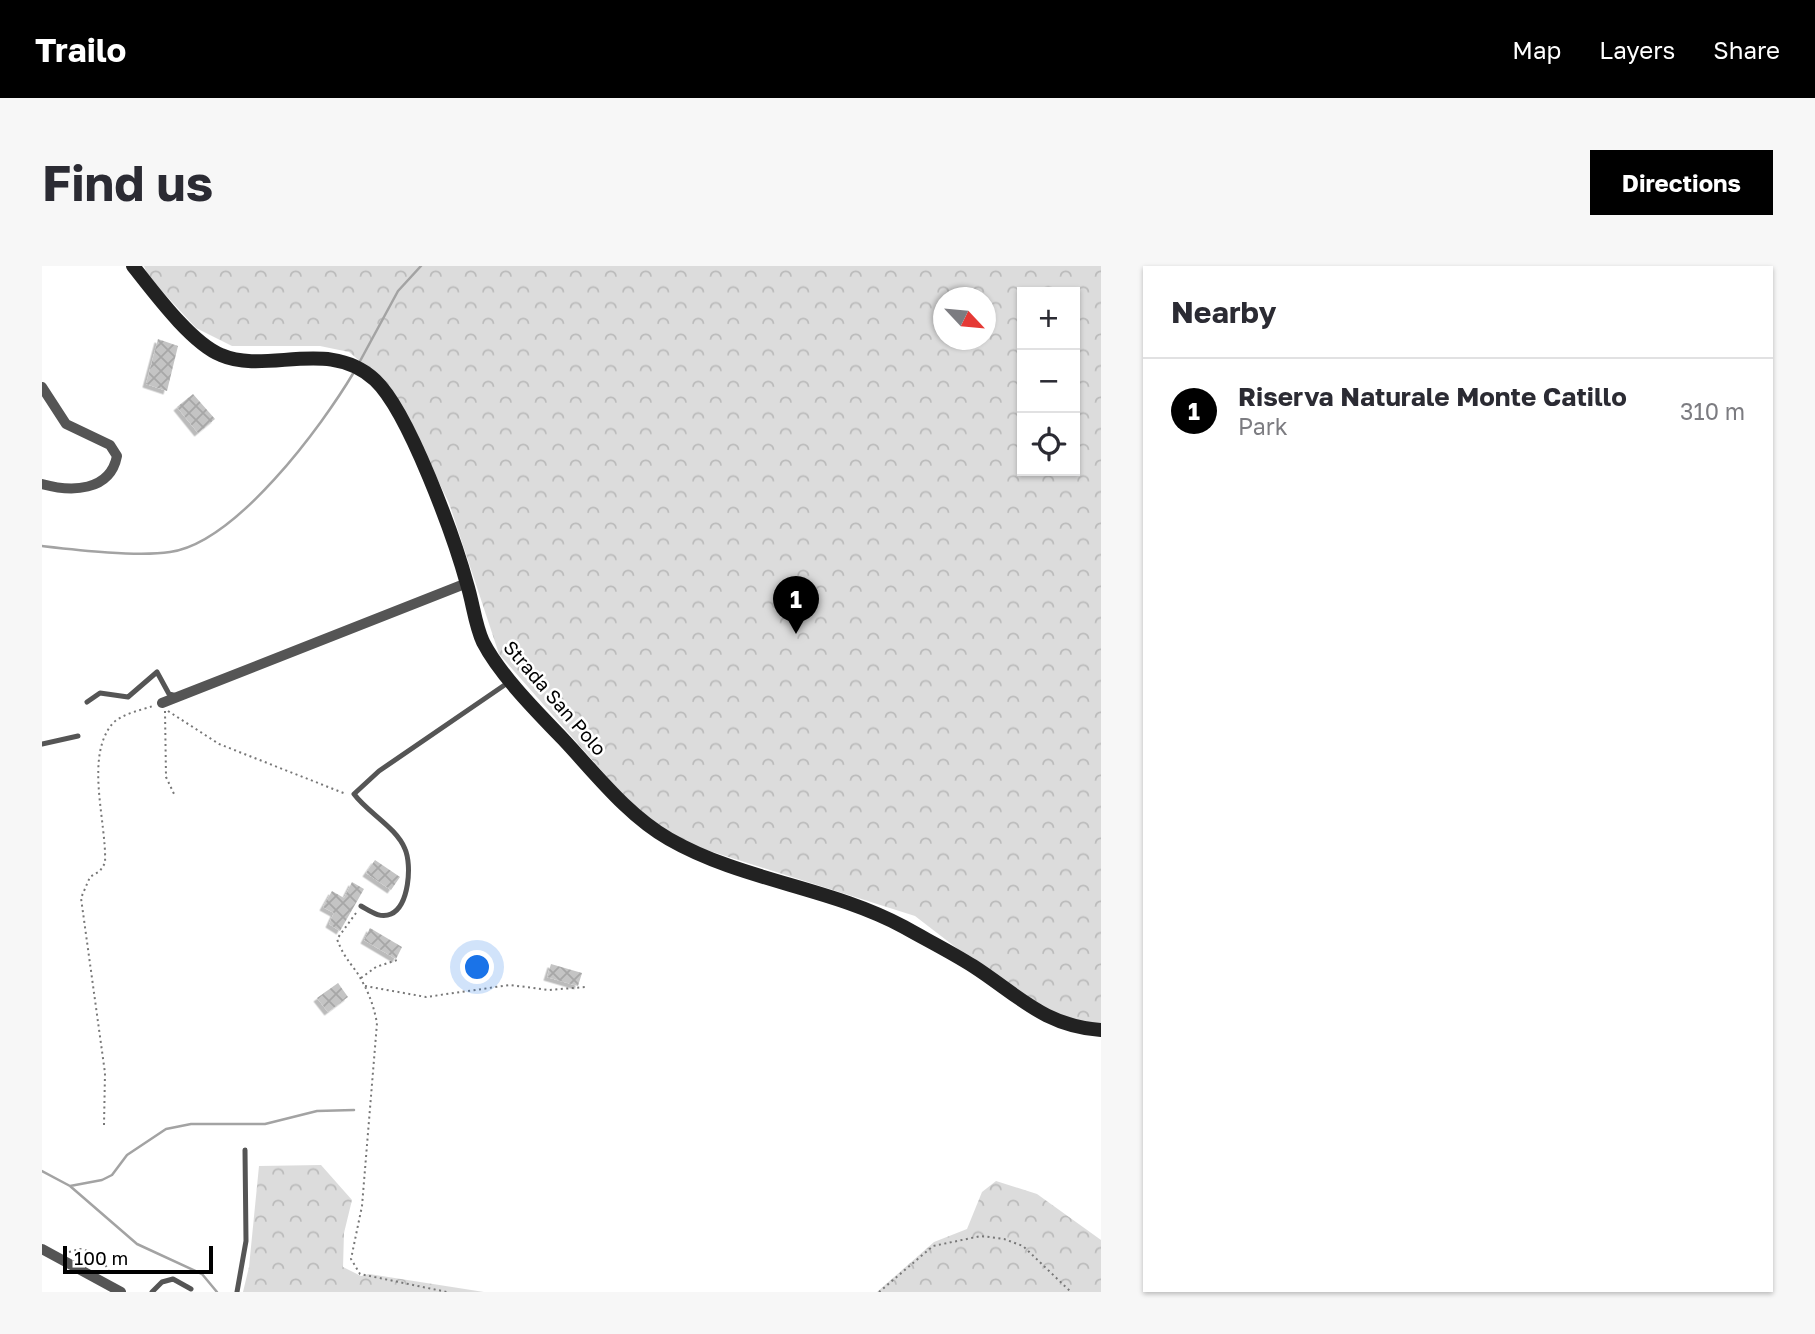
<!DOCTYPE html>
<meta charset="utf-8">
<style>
:root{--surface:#fff;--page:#f7f7f7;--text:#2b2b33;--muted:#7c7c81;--line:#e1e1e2;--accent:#000}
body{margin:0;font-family:"Golos Text",sans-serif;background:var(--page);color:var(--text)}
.controls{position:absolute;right:21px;top:21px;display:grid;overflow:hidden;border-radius:0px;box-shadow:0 2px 5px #0004}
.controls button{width:63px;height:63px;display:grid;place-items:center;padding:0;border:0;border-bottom:2px solid var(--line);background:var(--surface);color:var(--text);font:35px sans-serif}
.compass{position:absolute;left:891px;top:21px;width:63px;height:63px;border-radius:50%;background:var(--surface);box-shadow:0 2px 5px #0004;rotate:116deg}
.scale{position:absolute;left:21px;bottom:18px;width:150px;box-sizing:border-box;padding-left:7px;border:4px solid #000;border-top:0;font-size:19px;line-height:24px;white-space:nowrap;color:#000;-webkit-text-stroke:5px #fff;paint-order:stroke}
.you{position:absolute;left:436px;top:702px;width:24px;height:24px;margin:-18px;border:5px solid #fff;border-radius:50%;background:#1a73e8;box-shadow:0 0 0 10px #1a73e833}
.badge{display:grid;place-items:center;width:46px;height:46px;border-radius:50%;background:var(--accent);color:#fff;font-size:23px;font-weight:700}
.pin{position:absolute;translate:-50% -58px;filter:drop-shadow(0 2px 4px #0008)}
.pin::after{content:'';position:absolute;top:37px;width:24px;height:21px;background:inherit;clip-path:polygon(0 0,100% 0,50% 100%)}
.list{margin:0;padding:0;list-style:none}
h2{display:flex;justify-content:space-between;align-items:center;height:91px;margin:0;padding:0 28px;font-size:30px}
h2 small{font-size:23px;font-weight:400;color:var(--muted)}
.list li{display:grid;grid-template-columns:46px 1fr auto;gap:21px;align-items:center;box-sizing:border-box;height:105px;padding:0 28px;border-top:2px solid var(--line)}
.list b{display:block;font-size:26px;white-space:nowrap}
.list p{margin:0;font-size:23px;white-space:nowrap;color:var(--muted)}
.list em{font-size:23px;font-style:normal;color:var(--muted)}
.icon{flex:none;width:38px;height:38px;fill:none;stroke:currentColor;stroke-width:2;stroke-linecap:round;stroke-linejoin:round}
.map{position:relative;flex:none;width:1059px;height:1026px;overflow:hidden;border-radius:0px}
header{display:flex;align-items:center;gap:42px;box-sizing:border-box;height:98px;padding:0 35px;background:var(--accent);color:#fff}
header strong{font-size:33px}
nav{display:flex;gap:38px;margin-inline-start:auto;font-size:24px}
.intro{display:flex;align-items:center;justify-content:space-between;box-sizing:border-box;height:168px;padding:0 42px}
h1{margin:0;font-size:49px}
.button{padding:18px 32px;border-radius:0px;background:var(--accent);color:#fff;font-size:24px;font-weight:700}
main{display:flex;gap:42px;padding:0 42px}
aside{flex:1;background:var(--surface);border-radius:0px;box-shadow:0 2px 5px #0004}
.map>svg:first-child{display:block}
.forest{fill:url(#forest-crowns);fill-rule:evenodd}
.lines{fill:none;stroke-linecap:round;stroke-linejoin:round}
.stream{stroke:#a3a3a3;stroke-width:2.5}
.building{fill:url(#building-cross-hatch);filter:url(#shadow)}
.path{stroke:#777;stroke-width:2;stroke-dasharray:2 3.5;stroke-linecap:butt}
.lane{stroke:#555;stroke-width:5}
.street{stroke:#555;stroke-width:10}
.secondary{stroke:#222;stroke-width:14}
.labels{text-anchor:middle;stroke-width:5;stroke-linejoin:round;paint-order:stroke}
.street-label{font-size:19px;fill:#000;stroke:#fff}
</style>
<header>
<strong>Trailo</strong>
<nav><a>Map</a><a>Layers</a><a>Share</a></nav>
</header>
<div class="intro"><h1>Find us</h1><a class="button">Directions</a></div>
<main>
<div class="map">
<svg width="1059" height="1026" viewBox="0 0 1059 1026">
<defs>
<pattern id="forest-crowns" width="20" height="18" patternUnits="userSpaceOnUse" patternTransform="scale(1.75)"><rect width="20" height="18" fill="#dcdcdc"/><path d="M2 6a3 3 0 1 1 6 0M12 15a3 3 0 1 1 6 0" fill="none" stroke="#bbb"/></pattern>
<pattern id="building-cross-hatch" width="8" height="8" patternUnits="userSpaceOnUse" patternTransform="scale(1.75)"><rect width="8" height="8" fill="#c4c4c4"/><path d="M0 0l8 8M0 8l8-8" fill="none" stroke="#a7a7a7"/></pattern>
<filter id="shadow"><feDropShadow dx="-3.5" dy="3.5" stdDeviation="0" flood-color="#0004"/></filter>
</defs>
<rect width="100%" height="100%" fill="#fff"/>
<path class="forest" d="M102,0H1059V757L1032,756L986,737L873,650L652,580L615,559L581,529L457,388L407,237L374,170L340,114L307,86L278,80H190L154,62L106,10ZM980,26H1033V205H980ZM902,32H944V74H902Z
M279,899L310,934L302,967L301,1001L319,1010L327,1008L442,1026H201L207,1001L217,900Z
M954,915L995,928L1059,974V1026H835L892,976L925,963L940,926Z"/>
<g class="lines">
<path class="stream" d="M317,97L356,25L379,0
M0,280C35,284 95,291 128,286C194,277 280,160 312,106
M0,905L28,920L95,978L160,1008L175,1026
M28,920L60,914L70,909L85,889L124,863L149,858H223L275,845L312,844"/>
</g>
<path class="building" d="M116,73L136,80L125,125L104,118Z
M151,128L173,153L156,167L135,141Z
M333,594L358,611L349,624L324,607Z
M310,616L322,623L298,665L287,658L292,647L281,641L290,625L302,632Z
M328,662L360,681L354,693L322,674Z
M509,698L540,707L536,720L505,711Z
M296,717L306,731L286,746L275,732Z"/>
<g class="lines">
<path class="path" d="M123,445L124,511L133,530
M126,445L177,478L304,528
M314,647L295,673C303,695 311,698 320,715C328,729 332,742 335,757L320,940L309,993L318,1008L405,1026
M319,712L334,701L355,694
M323,720L384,731L468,719L507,724L543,721
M62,859L63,807L39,632L48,611L58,605L63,597C65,557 42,490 71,457C80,448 99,444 111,440
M27,986L38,983L57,988L68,1007
M837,1026L891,980L939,970L962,973L981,980L1029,1026"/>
<path class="lane" d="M45,436L58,427L86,431L115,406L127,428L135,430
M0,478L36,470
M319,640C328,645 338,653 349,648C367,640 370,599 363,583C354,561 326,547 312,528L337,505L467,416
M110,1026L120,1016L131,1013L149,1023
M195,1026L204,975L203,884"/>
<path class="street" d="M0,121L24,158L68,179L75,190C68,226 29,226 0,218
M120,437L425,317
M0,983L79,1026"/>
<path class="secondary" d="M91,0C111,25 149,77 179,89C225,109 287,71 333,114C367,146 412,271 425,318C431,337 433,359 441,376C458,409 495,446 521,473C553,507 585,549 627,573C700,615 788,621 862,661C885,674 909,686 931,700C976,729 1002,760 1059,764"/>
</g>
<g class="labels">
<g class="street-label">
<text transform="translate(513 432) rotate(49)" y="7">Strada San Polo</text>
</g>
</g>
</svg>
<div class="controls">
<button>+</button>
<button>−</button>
<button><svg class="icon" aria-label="locate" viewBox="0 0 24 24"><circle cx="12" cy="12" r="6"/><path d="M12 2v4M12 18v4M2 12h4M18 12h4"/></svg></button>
</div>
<svg class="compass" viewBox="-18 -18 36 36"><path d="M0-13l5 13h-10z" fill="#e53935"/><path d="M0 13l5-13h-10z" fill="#7c7c81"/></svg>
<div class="scale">100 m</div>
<div class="you"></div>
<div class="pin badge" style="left:754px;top:368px">1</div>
</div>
<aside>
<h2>Nearby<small></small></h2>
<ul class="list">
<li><span class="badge">1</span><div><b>Riserva Naturale Monte Catillo</b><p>Park</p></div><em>310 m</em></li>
</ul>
</aside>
</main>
